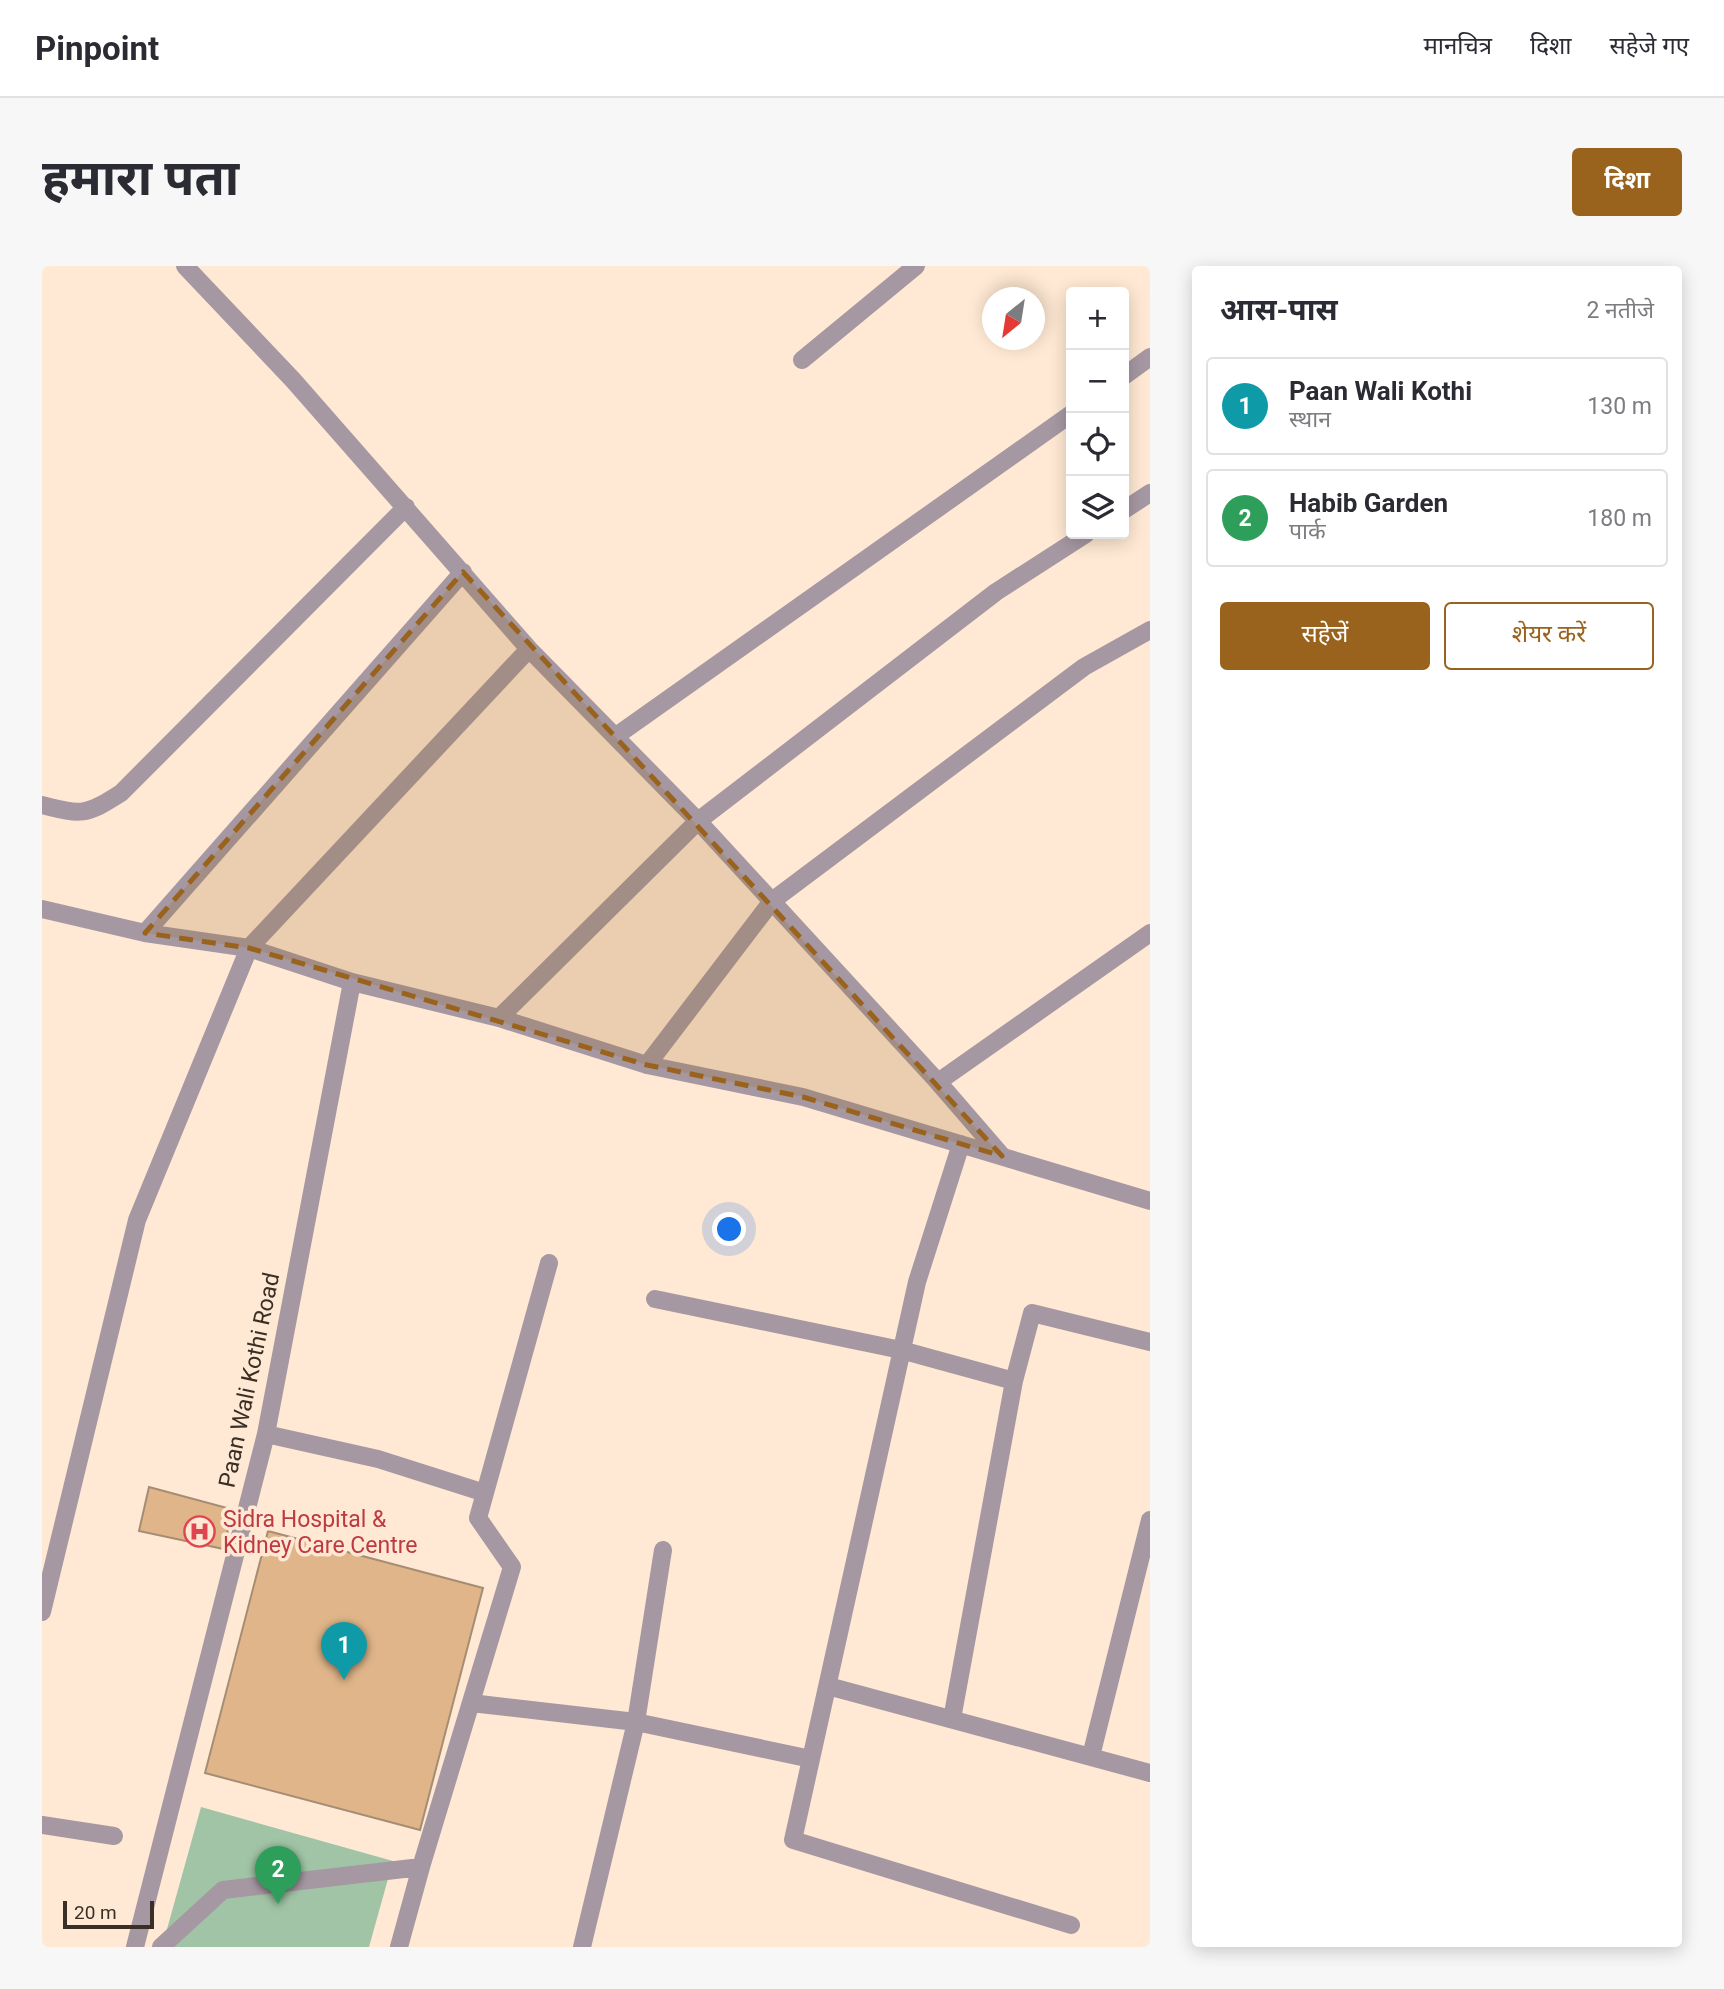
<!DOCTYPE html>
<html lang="hi">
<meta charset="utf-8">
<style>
:root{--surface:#fff;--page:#f7f7f7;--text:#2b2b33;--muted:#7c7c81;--line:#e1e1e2;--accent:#9a631d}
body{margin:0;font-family:Roboto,"Noto Sans Devanagari",sans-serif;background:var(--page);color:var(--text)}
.controls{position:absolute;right:21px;top:21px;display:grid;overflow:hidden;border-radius:7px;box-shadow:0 4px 18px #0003}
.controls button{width:63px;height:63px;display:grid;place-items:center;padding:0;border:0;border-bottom:2px solid var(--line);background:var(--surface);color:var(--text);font:35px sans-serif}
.compass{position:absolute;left:940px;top:21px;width:63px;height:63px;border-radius:50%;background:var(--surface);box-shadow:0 4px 18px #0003;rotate:210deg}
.scale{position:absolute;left:21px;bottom:18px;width:91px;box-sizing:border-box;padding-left:7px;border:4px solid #3a2f25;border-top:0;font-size:19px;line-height:24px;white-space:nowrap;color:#3a2f25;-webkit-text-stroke:5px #ffe9d4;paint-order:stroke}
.you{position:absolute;left:688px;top:964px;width:24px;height:24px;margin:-18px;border:5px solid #fff;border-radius:50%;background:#1a73e8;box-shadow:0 0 0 10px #1a73e833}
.badge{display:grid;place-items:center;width:46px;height:46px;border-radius:50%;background:var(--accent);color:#fff;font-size:23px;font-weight:700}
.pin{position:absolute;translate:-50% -58px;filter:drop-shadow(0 2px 4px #0008)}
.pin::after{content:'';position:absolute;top:37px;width:24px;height:21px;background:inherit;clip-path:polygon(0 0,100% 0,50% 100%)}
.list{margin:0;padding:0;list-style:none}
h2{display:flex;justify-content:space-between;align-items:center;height:91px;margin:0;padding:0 28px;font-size:30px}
h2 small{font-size:23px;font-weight:400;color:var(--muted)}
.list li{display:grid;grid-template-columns:46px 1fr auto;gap:21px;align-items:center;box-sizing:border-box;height:98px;margin:0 14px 14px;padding:0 14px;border:2px solid var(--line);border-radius:7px}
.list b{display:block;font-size:26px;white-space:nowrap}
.list p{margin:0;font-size:23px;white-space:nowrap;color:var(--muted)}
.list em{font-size:23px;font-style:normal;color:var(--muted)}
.actions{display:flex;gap:14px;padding:21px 28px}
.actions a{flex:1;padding:16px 0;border:2px solid var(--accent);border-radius:7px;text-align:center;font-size:24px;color:var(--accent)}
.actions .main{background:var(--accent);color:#fff}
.icon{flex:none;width:38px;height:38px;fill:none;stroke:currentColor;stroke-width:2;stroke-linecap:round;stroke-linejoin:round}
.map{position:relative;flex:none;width:1108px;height:1681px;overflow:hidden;border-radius:7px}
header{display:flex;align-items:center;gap:42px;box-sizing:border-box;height:98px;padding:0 35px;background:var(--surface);border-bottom:2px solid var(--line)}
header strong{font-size:33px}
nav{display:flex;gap:38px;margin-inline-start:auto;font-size:24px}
.intro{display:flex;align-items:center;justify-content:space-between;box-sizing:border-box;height:168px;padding:0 42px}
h1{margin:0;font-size:49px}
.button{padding:18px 32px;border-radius:7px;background:var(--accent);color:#fff;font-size:24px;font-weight:700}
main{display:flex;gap:42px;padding:0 42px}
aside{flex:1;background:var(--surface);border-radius:7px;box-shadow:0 4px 18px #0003}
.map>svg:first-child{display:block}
.green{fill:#a1c4a6}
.building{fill:#e0b589;stroke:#a58d74;stroke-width:2}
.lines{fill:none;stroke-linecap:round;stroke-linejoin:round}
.minor{stroke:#a698a2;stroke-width:18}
.marked{fill:#9a631d;fill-opacity:0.2;stroke:#9a631d;stroke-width:5;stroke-dasharray:14 9;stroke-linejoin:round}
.labels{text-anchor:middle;stroke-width:7;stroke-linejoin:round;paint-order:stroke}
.street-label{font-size:23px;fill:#3a2f25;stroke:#ffe9d4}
.health-label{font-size:23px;fill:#be3a42;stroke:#ffe9d4;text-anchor:start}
</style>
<header>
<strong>Pinpoint</strong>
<nav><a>मानचित्र</a><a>दिशा</a><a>सहेजे गए</a></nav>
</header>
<div class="intro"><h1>हमारा पता</h1><a class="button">दिशा</a></div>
<main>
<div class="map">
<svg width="1108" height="1681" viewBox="0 0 1108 1681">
<rect width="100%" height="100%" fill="#ffe9d4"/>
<path class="green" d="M159,1541L351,1595L327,1681H120Z"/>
<path class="building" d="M107,1221L185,1242L186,1284L97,1265Z
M226,1265L441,1322L378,1564L163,1507Z"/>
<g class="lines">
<path class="minor" d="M143,0L251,114L487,383L656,555L896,816L960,890
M760,94L874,0
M1082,110L1108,91
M1082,244L1108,227
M574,470L1029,148
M0,539C40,549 43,550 79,527L364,241
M0,643L103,667L207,682L310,716L457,752L605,799L761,831L1108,935
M103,667L421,306
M457,752L656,555L954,326L1044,268
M605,799L730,635L1042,401L1108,364
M896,816L1108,667
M919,878L875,1016L751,1574L1029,1659
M613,1033L859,1084L972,1115
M224,1168L336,1193L443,1227
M0,1346L95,954L207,682L487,383
M786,1420L1108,1507
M429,1437L594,1456L769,1493
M910,1453L972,1115L990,1047L1108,1076
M1049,1490L1108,1254
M0,1559L72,1570
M93,1681L224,1168L310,716
M119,1681L181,1624L379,1601L470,1301L436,1252L507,997
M357,1681L379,1601
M540,1681L594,1456L621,1284"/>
</g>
<path class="marked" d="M421,306L960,890L761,831L605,799L207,682L103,667Z"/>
<defs>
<symbol id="hospital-ring" viewBox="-11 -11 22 22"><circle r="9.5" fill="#ffe9d4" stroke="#e0444e" stroke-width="1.5"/><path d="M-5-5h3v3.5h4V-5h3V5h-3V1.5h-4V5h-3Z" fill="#e0444e"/></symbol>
</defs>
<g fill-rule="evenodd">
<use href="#hospital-ring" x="140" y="1248" width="35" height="35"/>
</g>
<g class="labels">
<g class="street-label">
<text transform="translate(207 1114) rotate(-78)" y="8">Paan Wali Kothi Road</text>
</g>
<g class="health-label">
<text x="181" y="1261">Sidra Hospital &amp;<tspan x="181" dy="26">Kidney Care Centre</tspan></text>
</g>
</g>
</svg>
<div class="controls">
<button>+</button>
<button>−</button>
<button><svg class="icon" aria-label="locate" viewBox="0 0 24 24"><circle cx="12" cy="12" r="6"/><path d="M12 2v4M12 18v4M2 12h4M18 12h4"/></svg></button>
<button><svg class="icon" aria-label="layers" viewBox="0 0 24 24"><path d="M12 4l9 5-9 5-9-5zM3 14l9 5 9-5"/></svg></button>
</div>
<svg class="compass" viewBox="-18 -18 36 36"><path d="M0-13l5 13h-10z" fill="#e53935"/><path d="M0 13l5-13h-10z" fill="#7c7c81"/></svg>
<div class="scale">20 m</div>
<div class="you"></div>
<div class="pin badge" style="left:302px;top:1414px;background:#0f9aa8">1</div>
<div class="pin badge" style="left:236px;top:1638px;background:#2e9e5b">2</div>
</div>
<aside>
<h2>आस-पास<small>2 नतीजे</small></h2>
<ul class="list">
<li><span class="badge" style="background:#0f9aa8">1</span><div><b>Paan Wali Kothi</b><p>स्थान</p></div><em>130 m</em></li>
<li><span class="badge" style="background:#2e9e5b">2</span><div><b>Habib Garden</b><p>पार्क</p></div><em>180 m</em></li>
</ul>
<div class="actions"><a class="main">सहेजें</a><a>शेयर करें</a></div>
</aside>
</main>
